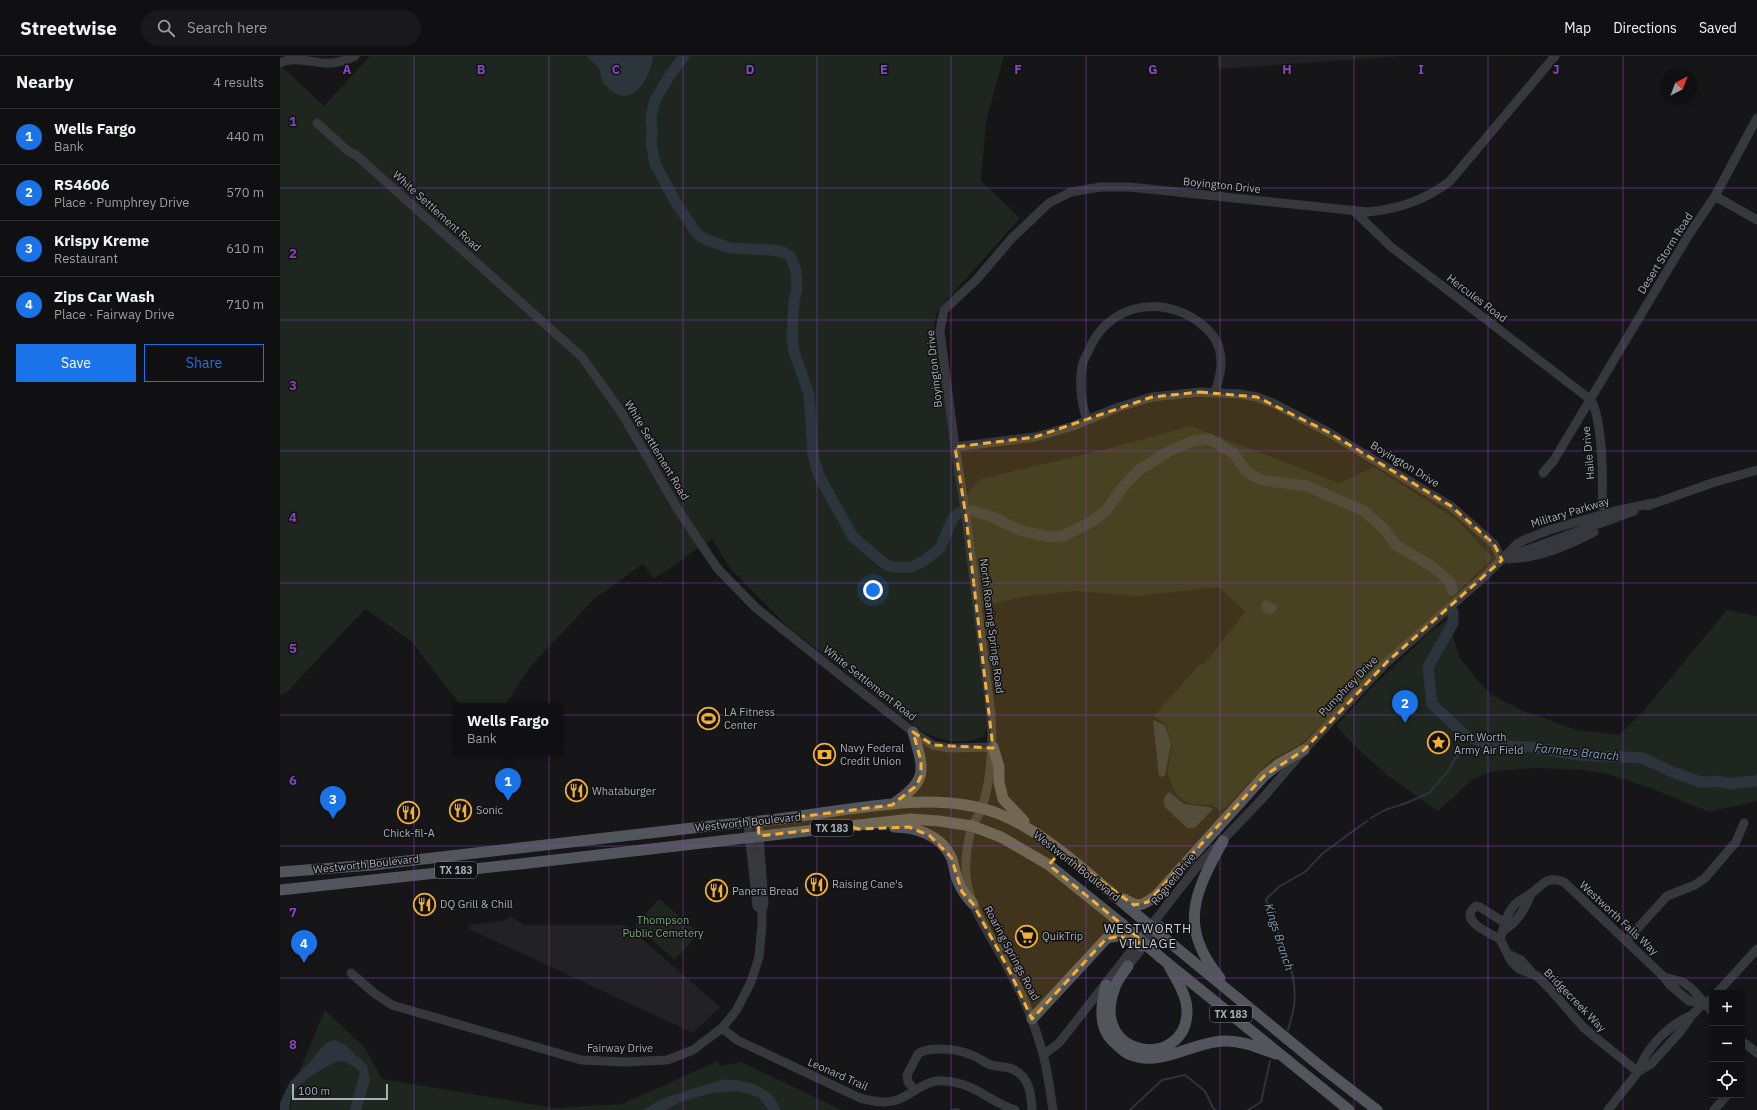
<!DOCTYPE html>
<meta charset="utf-8">
<style>
:root{--surface:#101012;--page:#19191b;--text:#f1f3f6;--muted:#9c9d9f;--line:#303032;--accent:#1a73e8}
body{margin:0;font-family:"IBM Plex Sans",sans-serif;background:var(--page);color:var(--text)}
.controls{position:absolute;right:12px;bottom:12px;display:grid;overflow:hidden;border-radius:0px;box-shadow:0 2px 6px #0003}
.controls button{width:36px;height:36px;display:grid;place-items:center;padding:0;border:0;border-bottom:1px solid var(--line);background:var(--surface);color:var(--text);font:20px sans-serif}
.compass{position:absolute;left:1381px;top:12px;width:36px;height:36px;border-radius:50%;background:var(--surface);box-shadow:0 2px 6px #0003;rotate:42deg}
.scale{position:absolute;left:12px;bottom:10px;width:96px;box-sizing:border-box;padding-left:4px;border:2px solid #a8adb8;border-top:0;font-size:11px;line-height:14px;white-space:nowrap;color:#a8adb8;-webkit-text-stroke:3px #111113;paint-order:stroke}
.you{position:absolute;left:593px;top:534px;width:14px;height:14px;margin:-10px;border:3px solid #fff;border-radius:50%;background:#1a73e8;box-shadow:0 0 0 6px #1a73e833}
.badge{display:grid;place-items:center;width:26px;height:26px;border-radius:50%;background:var(--accent);color:#fff;font-size:13px;font-weight:700}
.pin{position:absolute;translate:-50% -33px;filter:drop-shadow(0 1px 2px #0008)}
.pin::after{content:'';position:absolute;top:21px;width:14px;height:12px;background:inherit;clip-path:polygon(0 0,100% 0,50% 100%)}
.popup{position:absolute;left:173px;top:647px;width:110px;height:52px;box-sizing:border-box;display:grid;place-content:center;border-radius:0px;background:var(--surface);filter:drop-shadow(0 1px 3px #0005);font-size:13px;white-space:nowrap;color:var(--muted)}
.popup b{font-size:15px;color:var(--text)}
.popup::after{content:'';position:absolute;left:50%;top:100%;margin-left:-8px;border:8px solid transparent;border-top-color:var(--surface)}
.list{margin:0;padding:0;list-style:none}
h2{display:flex;justify-content:space-between;align-items:center;height:52px;margin:0;padding:0 16px;font-size:17px}
h2 small{font-size:13px;font-weight:400;color:var(--muted)}
.list li{display:grid;grid-template-columns:26px 1fr auto;gap:12px;align-items:center;box-sizing:border-box;height:56px;padding:0 16px;border-top:1px solid var(--line)}
.list b{display:block;font-size:15px;white-space:nowrap}
.list p{margin:0;font-size:13px;white-space:nowrap;color:var(--muted)}
.list em{font-size:13px;font-style:normal;color:var(--muted)}
.actions{display:flex;gap:8px;padding:12px 16px}
.actions a{flex:1;padding:9px 0;border:1px solid var(--accent);border-radius:0px;text-align:center;font-size:14px;color:var(--accent)}
.actions .main{background:var(--accent);color:#fff}
.icon{flex:none;width:22px;height:22px;fill:none;stroke:currentColor;stroke-width:2;stroke-linecap:round;stroke-linejoin:round}
.map{position:relative;flex:none;width:1477px;height:1054px;overflow:hidden}
header{display:flex;align-items:center;gap:24px;box-sizing:border-box;height:56px;padding:0 20px;background:var(--surface);border-bottom:1px solid var(--line)}
header strong{font-size:19px}
nav{display:flex;gap:22px;margin-inline-start:auto;font-size:14px}
.search{width:280px;height:36px;background:var(--page);display:flex;align-items:center;gap:10px;box-sizing:border-box;padding:0 14px;border-radius:22px;color:var(--muted);font-size:15px}
main{display:flex}
aside{flex:1;background:var(--surface)}
.map>svg:first-child{display:block}
.built{fill:#222225}
.green{fill:#1e261f}
.water{fill:#2c353c}
.lines{fill:none;stroke-linecap:round;stroke-linejoin:round}
.stream{stroke:#2c353c;stroke-width:2}
.river{stroke:#2c353c;stroke-width:11}
.minor{stroke:#37383d;stroke-width:9}
.major{stroke:#53555c;stroke-width:11}
.major-bridge{stroke:#53555c;stroke-width:11}
.marked{fill:#f2b134;fill-opacity:0.2;stroke:#f2b134;stroke-width:3;stroke-dasharray:8 5;stroke-linejoin:round}
.grid{fill:none;stroke:#8446be;stroke-width:1;stroke-opacity:0.55}
.labels{text-anchor:middle;stroke-width:3;stroke-linejoin:round;paint-order:stroke}
.shield{fill:#111113;stroke:#7b7e86;stroke-width:1}
.shield-label{font-size:10px;font-weight:bold;fill:#a8adb8}
.street-label{font-size:11px;fill:#a8adb8;stroke:#111113}
.poi-label{font-size:11px;fill:#a8adb8;stroke:#111113;text-anchor:start}
.park-label{font-size:11px;fill:#7fa381;stroke:#111113}
.water-label{font-size:12px;font-style:italic;fill:#7f9bb3;stroke:#111113}
.quarter-label{font-size:13px;letter-spacing:1px;fill:#c9ccd4;stroke:#111113}
.grid-label{font-size:13px;text-anchor:middle;font-weight:bold;fill:#8446be;stroke:#111113;stroke-width:3;stroke-linejoin:round;paint-order:stroke}
</style>
<header>
<strong>Streetwise</strong>
<div class="search"><svg class="icon" aria-label="search" viewBox="0 0 24 24"><circle cx="10" cy="10" r="6"/><path d="M15 15l6 6"/></svg>Search here</div>
<nav><a>Map</a><a>Directions</a><a>Saved</a></nav>
</header>
<main>
<aside>
<h2>Nearby<small>4 results</small></h2>
<ul class="list">
<li><span class="badge">1</span><div><b>Wells Fargo</b><p>Bank</p></div><em>440 m</em></li>
<li><span class="badge">2</span><div><b>RS4606</b><p>Place · Pumphrey Drive</p></div><em>570 m</em></li>
<li><span class="badge">3</span><div><b>Krispy Kreme</b><p>Restaurant</p></div><em>610 m</em></li>
<li><span class="badge">4</span><div><b>Zips Car Wash</b><p>Place · Fairway Drive</p></div><em>710 m</em></li>
</ul>
<div class="actions"><a class="main">Save</a><a>Share</a></div>
</aside>
<div class="map">
<svg width="1477" height="1054" viewBox="0 0 1477 1054">
<rect width="100%" height="100%" fill="#161618"/>
<path class="built" d="M938,0H1124L938,13Z
M231,860L244,869H346L440,951L413,977L189,873V869L223,865Z"/>
<path class="green" d="M90,0H724L706,65L701,125L740,162L658,254L654,267L679,448L700,423L831,392L910,370L1059,427L1094,411L1176,463L1213,502L1020,689L992,703L942,755L932,749L912,748L904,745L899,741L894,734L887,717L892,689L886,668L874,660L919,609L925,607L965,556L939,531L857,540L794,535L740,541L695,553L709,666L704,680C694,686 673,687 661,683C653,681 646,677 638,673L506,569L450,512L432,483L374,523L363,508L314,543L249,612L226,648L219,650H181L131,585L85,553L6,637L0,639V12L1,10L44,50Z
M1447,554L1477,560V745L1429,756L1373,733L1328,718L1304,714L1255,712L1213,715L1205,718L1193,723L1158,755L1107,719L1078,693L1056,670L1090,633L1150,576L1167,564L1180,602L1200,627L1212,639L1246,656L1297,674L1339,679L1365,653Z
M379,843L419,877L395,904L355,869Z
M45,954L85,992L102,1023L274,1052L342,1048L438,1005L440,1010L461,1006L562,1054H10L17,1021Z"/>
<path class="water" d="M307,0H373C370,24 351,56 326,30C321,25 321,20 320,14C318,9 310,4 307,0Z
M985,544L997,549V553L992,558H986L982,554L981,548Z
M873,664L885,669L891,688L885,720L879,721Z
M1477,719V728C1463,730 1445,737 1433,727C1443,719 1464,722 1477,719Z
M889,736L904,748L929,751L933,753L915,772H907L885,751C882,744 884,740 889,736Z
M54,984L64,988L87,1009L90,1024L81,1054H70L80,1016C76,1012 68,1006 62,1005C53,1003 19,1028 13,1036C10,1042 10,1048 9,1054H0V1047L3,1040L10,1026L31,1005L42,991L48,986Z
M442,1024C456,1023 476,1026 488,1036C494,1040 498,1048 501,1054H489L479,1042L470,1038L456,1035L431,1037L398,1047L386,1054H363C387,1038 414,1033 442,1024Z"/>
<g class="lines">
<path class="stream" d="M1091,762L1105,754L1126,747L1149,737L1169,714L1173,705L1181,696L1187,693L1209,689
M1008,974C1010,966 1013,958 1014,950C1019,913 996,877 986,843L1000,830L1025,816L1043,797L1087,765
M671,1054L677,1053L679,1054
M850,1054L882,1024L905,1019L925,1035L933,1052L936,1054
M968,1054L981,1046L990,1005"/>
<path class="river" d="M404,0L390,19L375,44L371,61L372,75L371,87L375,108L398,150L418,179L427,184L450,192L492,194L503,196L510,200L516,215L517,233L514,245L512,282L514,296L529,338L533,399L539,420L573,481L605,508L612,511H631L644,505L660,492L673,462L679,457L693,455L710,460L739,474L769,481L783,480L809,467L826,455L842,432L859,414L891,394L913,385L930,383L954,398L966,415L981,424L1027,430L1084,455L1104,473L1116,489L1153,511L1170,526L1172,534
M1173,556V567L1148,611L1152,648L1185,679L1209,689L1252,691L1298,699L1362,702L1390,715L1420,726H1431L1436,725L1451,728L1477,725"/>
<path class="minor" d="M0,7C14,0 29,6 44,7C56,8 65,5 75,0
M37,67L68,95L76,99L302,301L341,356L397,452L431,503L438,513L476,552L565,623L633,676L653,689L669,692L713,691
M1435,140L1477,164
M1073,154L1110,190L1311,344C1323,366 1323,423 1322,450
M807,364C801,346 799,328 802,310C803,305 806,300 808,296C826,250 877,238 916,264C926,271 936,280 939,292C944,307 939,322 935,337
M675,391L755,381L793,370L836,352L872,341L920,336L960,338L977,341L995,348L1048,376L1171,450L1214,488L1222,504
M1263,417L1274,404L1408,180L1435,140L1477,62
M1367,450L1432,427L1477,414
M1225,502L1354,455
M1229,503C1259,502 1287,490 1314,476
M468,767L477,850L482,855L484,848L478,766
M1223,875C1237,866 1246,853 1251,837
M1220,883C1209,877 1177,864 1196,850L1200,851L1225,867
M1346,885L1387,840L1415,829L1425,822L1456,786L1464,767
M1228,898L1241,904L1253,918
M848,910L880,869
M71,917L94,937L112,949L301,1004L345,1006L387,1004L413,994L442,972L456,955L471,926L479,901L482,869V855
M1384,921L1403,926L1411,932L1432,955
M1437,937L1477,893
M442,972L457,984L580,1042C593,1045 604,1048 617,1044C634,1038 645,1023 664,1025C696,1027 708,1045 735,1054
M1462,985L1477,997
M763,999L779,987L916,812L982,743L1024,694L1107,606L1205,520L1237,488L1244,484L1269,474L1335,455L1373,447
M1358,1016L1304,972L1269,932L1257,920L1239,913L1231,905L1220,883C1224,873 1225,861 1232,852C1237,844 1245,842 1252,837C1264,827 1267,820 1284,826L1384,921L1389,928L1409,945L1424,947
M1358,1016C1366,992 1388,969 1412,959
M634,1033L628,1026L627,1019L638,998C648,990 677,993 689,998C697,1000 703,1006 711,1009C723,1012 732,1009 742,1020C751,1030 751,1041 752,1054
M773,1054C770,1035 768,1016 763,998C755,968 743,940 729,914C715,885 693,859 687,827C684,809 687,788 692,770C695,764 700,758 702,751C712,721 713,690 711,659L686,461L675,391L660,275L664,254L697,223L732,182L769,147L791,136L820,131H850L1088,156C1118,153 1146,144 1170,125L1275,0
M1328,1054L1358,1016L1371,1008L1400,976L1412,959L1424,947L1432,943
M1434,1054L1447,1039"/>
<path class="major" d="M713,691L719,711V726L723,743L744,765
M613,748C649,724 644,714 633,676
M614,771C635,771 661,779 671,801C673,805 674,811 675,816C678,829 683,837 693,848
M0,816L92,809L430,770C463,767 495,764 527,759C587,751 661,735 719,758C765,776 811,820 849,852
M0,834L240,808L631,763L659,765L692,770L721,781L769,809L841,867
M844,843C858,852 862,850 876,840L984,720L999,708L1024,694
M882,880L1045,1014L1097,1054
M880,901L1069,1054
M848,910C843,917 836,925 834,934C810,1004 907,1014 907,955C907,939 896,923 889,910
M940,922C898,871 914,837 943,785
M826,929C821,949 817,973 836,988C840,992 845,997 851,999C881,1011 913,986 943,985C962,984 979,992 996,998
M752,963L826,883L830,881L840,880"/>
<path class="major-bridge" d="M849,852L882,880
M841,867L880,901
M840,880L861,890"/>
</g>
<path class="marked" d="M920,336L977,341L1048,376L1171,450L1214,488L1222,504L1107,606L1024,694L984,720L868,846L854,849L780,796L769,809L861,884L857,888L840,880L826,883L752,963L729,914L693,848L682,836L671,801L650,780L629,771L579,773L567,770L479,780L478,766L612,749L636,730L641,720V705L633,676L653,689L713,692L686,461L675,391L755,381L872,341Z"/>
<path class="grid" d="M134,0V1054M269,0V1054M403,0V1054M537,0V1054M671,0V1054M806,0V1054M940,0V1054M1074,0V1054M1208,0V1054M1343,0V1054M0,132H1477M0,264H1477M0,395H1477M0,527H1477M0,659H1477M0,790H1477M0,922H1477"/>
<defs>
<symbol id="stadium-ring" viewBox="-11 -11 22 22"><circle r="9.5" fill="#111113" stroke="#f2b134" stroke-width="1.5"/><path d="M0-5a6.5 5 0 1 0 0 10a6.5 5 0 1 0 0-10ZM-3.5-1.8h7v3.6h-7Z" fill="#f2b134"/></symbol>
<symbol id="sight-ring" viewBox="-11 -11 22 22"><circle r="9.5" fill="#111113" stroke="#f2b134" stroke-width="1.5"/><path d="M0-6L1.8-2.2L6-1.7L2.9 1.2L3.7 5.4L0 3.3L-3.7 5.4L-2.9 1.2L-6-1.7L-1.8-2.2Z" fill="#f2b134"/></symbol>
<symbol id="bank-ring" viewBox="-11 -11 22 22"><circle r="9.5" fill="#111113" stroke="#f2b134" stroke-width="1.5"/><path d="M-6-4H6V4H-6ZM0-2.3a2.3 2.3 0 1 0 0 4.6a2.3 2.3 0 1 0 0-4.6Z" fill="#f2b134"/></symbol>
<symbol id="restaurant-ring" viewBox="-11 -11 22 22"><circle r="9.5" fill="#111113" stroke="#f2b134" stroke-width="1.5"/><path d="M-5-6h1v4h1v-4h1v4h1v-4h1v5L-1.5 .5V6h-2V.5L-5-1ZM5-6V6H3V1.5H1.5Q1.5-4 5-6Z" fill="#f2b134"/></symbol>
<symbol id="supermarket-ring" viewBox="-11 -11 22 22"><circle r="9.5" fill="#111113" stroke="#f2b134" stroke-width="1.5"/><path d="M-6-5.5h2.5l.6 2H6L4.5 2H-2.5L-4.4-4H-6ZM-1.5 3.2a1.3 1.3 0 1 0 .1 0ZM3 3.2a1.3 1.3 0 1 0 .1 0Z" fill="#f2b134"/></symbol>
</defs>
<g fill-rule="evenodd">
<use href="#stadium-ring" x="416" y="650" width="25" height="25"/>
<use href="#sight-ring" x="1146" y="674" width="25" height="25"/>
<use href="#bank-ring" x="532" y="686" width="25" height="25"/>
<use href="#restaurant-ring" x="284" y="722" width="25" height="25"/>
<use href="#restaurant-ring" x="168" y="742" width="25" height="25"/>
<use href="#restaurant-ring" x="116" y="744" width="25" height="25"/>
<use href="#restaurant-ring" x="524" y="816" width="25" height="25"/>
<use href="#restaurant-ring" x="424" y="822" width="25" height="25"/>
<use href="#restaurant-ring" x="132" y="836" width="25" height="25"/>
<use href="#supermarket-ring" x="734" y="868" width="25" height="25"/>
</g>
<g class="labels">
<g class="shield">
<rect x="531" y="764" width="42" height="16" rx="3"/>
<rect x="155" y="806" width="42" height="16" rx="3"/>
<rect x="930" y="950" width="42" height="16" rx="3"/>
</g>
<g class="shield-label">
<text x="552" y="776">TX 183</text>
<text x="176" y="818">TX 183</text>
<text x="951" y="962">TX 183</text>
</g>
<g class="street-label">
<text transform="translate(942 129) rotate(6)" y="4">Boyington Drive</text>
<text transform="translate(157 155) rotate(42)" y="4">White Settlement Road</text>
<text transform="translate(1385 197) rotate(-58)" y="4">Desert Storm Road</text>
<text transform="translate(1197 242) rotate(37)" y="4">Hercules Road</text>
<text transform="translate(654 313) rotate(-96)" y="4">Boyington Drive</text>
<text transform="translate(377 394) rotate(59)" y="4">White Settlement Road</text>
<text transform="translate(1308 397) rotate(-95)" y="4">Haile Drive</text>
<text transform="translate(1125 408) rotate(31)" y="4">Boyington Drive</text>
<text transform="translate(1290 456) rotate(-17)" y="4">Military Parkway</text>
<text transform="translate(712 570) rotate(83)" y="4">North Roaring Springs Road</text>
<text transform="translate(590 627) rotate(38)" y="4">White Settlement Road</text>
<text transform="translate(1068 630) rotate(-46)" y="4">Pumphrey Drive</text>
<text transform="translate(468 766) rotate(-6)" y="4">Westworth Boulevard</text>
<text transform="translate(86 808) rotate(-6)" y="4">Westworth Boulevard</text>
<text transform="translate(797 810) rotate(38)" y="4">Westworth Boulevard</text>
<text transform="translate(893 823) rotate(-51)" y="4">Rogner Drive</text>
<text transform="translate(1339 862) rotate(43)" y="4">Westworth Falls Way</text>
<text transform="translate(732 897) rotate(62)" y="4">Roaring Springs Road</text>
<text transform="translate(1295 944) rotate(46)" y="4">Bridgecreek Way</text>
<text x="340" y="996">Fairway Drive</text>
<text transform="translate(558 1018) rotate(24)" y="4">Leonard Trail</text>
</g>
<g class="poi-label">
<text x="444" y="660">LA Fitness<tspan x="444" dy="13">Center</tspan></text>
<text x="1174" y="685">Fort Worth<tspan x="1174" dy="13">Army Air Field</tspan></text>
<text x="560" y="696">Navy Federal<tspan x="560" dy="13">Credit Union</tspan></text>
<text x="312" y="739">Whataburger</text>
<text x="196" y="758">Sonic</text>
<text x="129" y="781" text-anchor="middle">Chick-fil-A</text>
<text x="552" y="832">Raising Cane's</text>
<text x="452" y="839">Panera Bread</text>
<text x="160" y="852">DQ Grill &amp; Chill</text>
<text x="762" y="884">QuikTrip</text>
</g>
<g class="park-label">
<text x="383" y="868">Thompson<tspan x="383" dy="13">Public Cemetery</tspan></text>
</g>
<g class="water-label">
<text transform="translate(1297 696) rotate(6)" y="4">Farmers Branch</text>
<text transform="translate(999 881) rotate(72)" y="4">Kings Branch</text>
</g>
<g class="quarter-label">
<text x="868" y="877">WESTWORTH<tspan x="868" dy="15">VILLAGE</tspan></text>
</g>
</g>
<g class="grid-label">
<text x="67" y="18">A</text>
<text x="201" y="18">B</text>
<text x="336" y="18">C</text>
<text x="470" y="18">D</text>
<text x="604" y="18">E</text>
<text x="738" y="18">F</text>
<text x="873" y="18">G</text>
<text x="1007" y="18">H</text>
<text x="1141" y="18">I</text>
<text x="1276" y="18">J</text>
<text x="13" y="70">1</text>
<text x="13" y="202">2</text>
<text x="13" y="334">3</text>
<text x="13" y="466">4</text>
<text x="13" y="597">5</text>
<text x="13" y="729">6</text>
<text x="13" y="861">7</text>
<text x="13" y="993">8</text>
</g>
</svg>
<div class="controls">
<button>+</button>
<button>−</button>
<button><svg class="icon" aria-label="locate" viewBox="0 0 24 24"><circle cx="12" cy="12" r="6"/><path d="M12 2v4M12 18v4M2 12h4M18 12h4"/></svg></button>
</div>
<svg class="compass" viewBox="-18 -18 36 36"><path d="M0-13l5 13h-10z" fill="#e53935"/><path d="M0 13l5-13h-10z" fill="#9c9d9f"/></svg>
<div class="scale">100 m</div>
<div class="you"></div>
<div class="pin badge" style="left:228px;top:745px">1</div>
<div class="popup"><b>Wells Fargo</b>Bank</div>
<div class="pin badge" style="left:1125px;top:667px">2</div>
<div class="pin badge" style="left:53px;top:763px">3</div>
<div class="pin badge" style="left:24px;top:907px">4</div>
</div>
</main>
